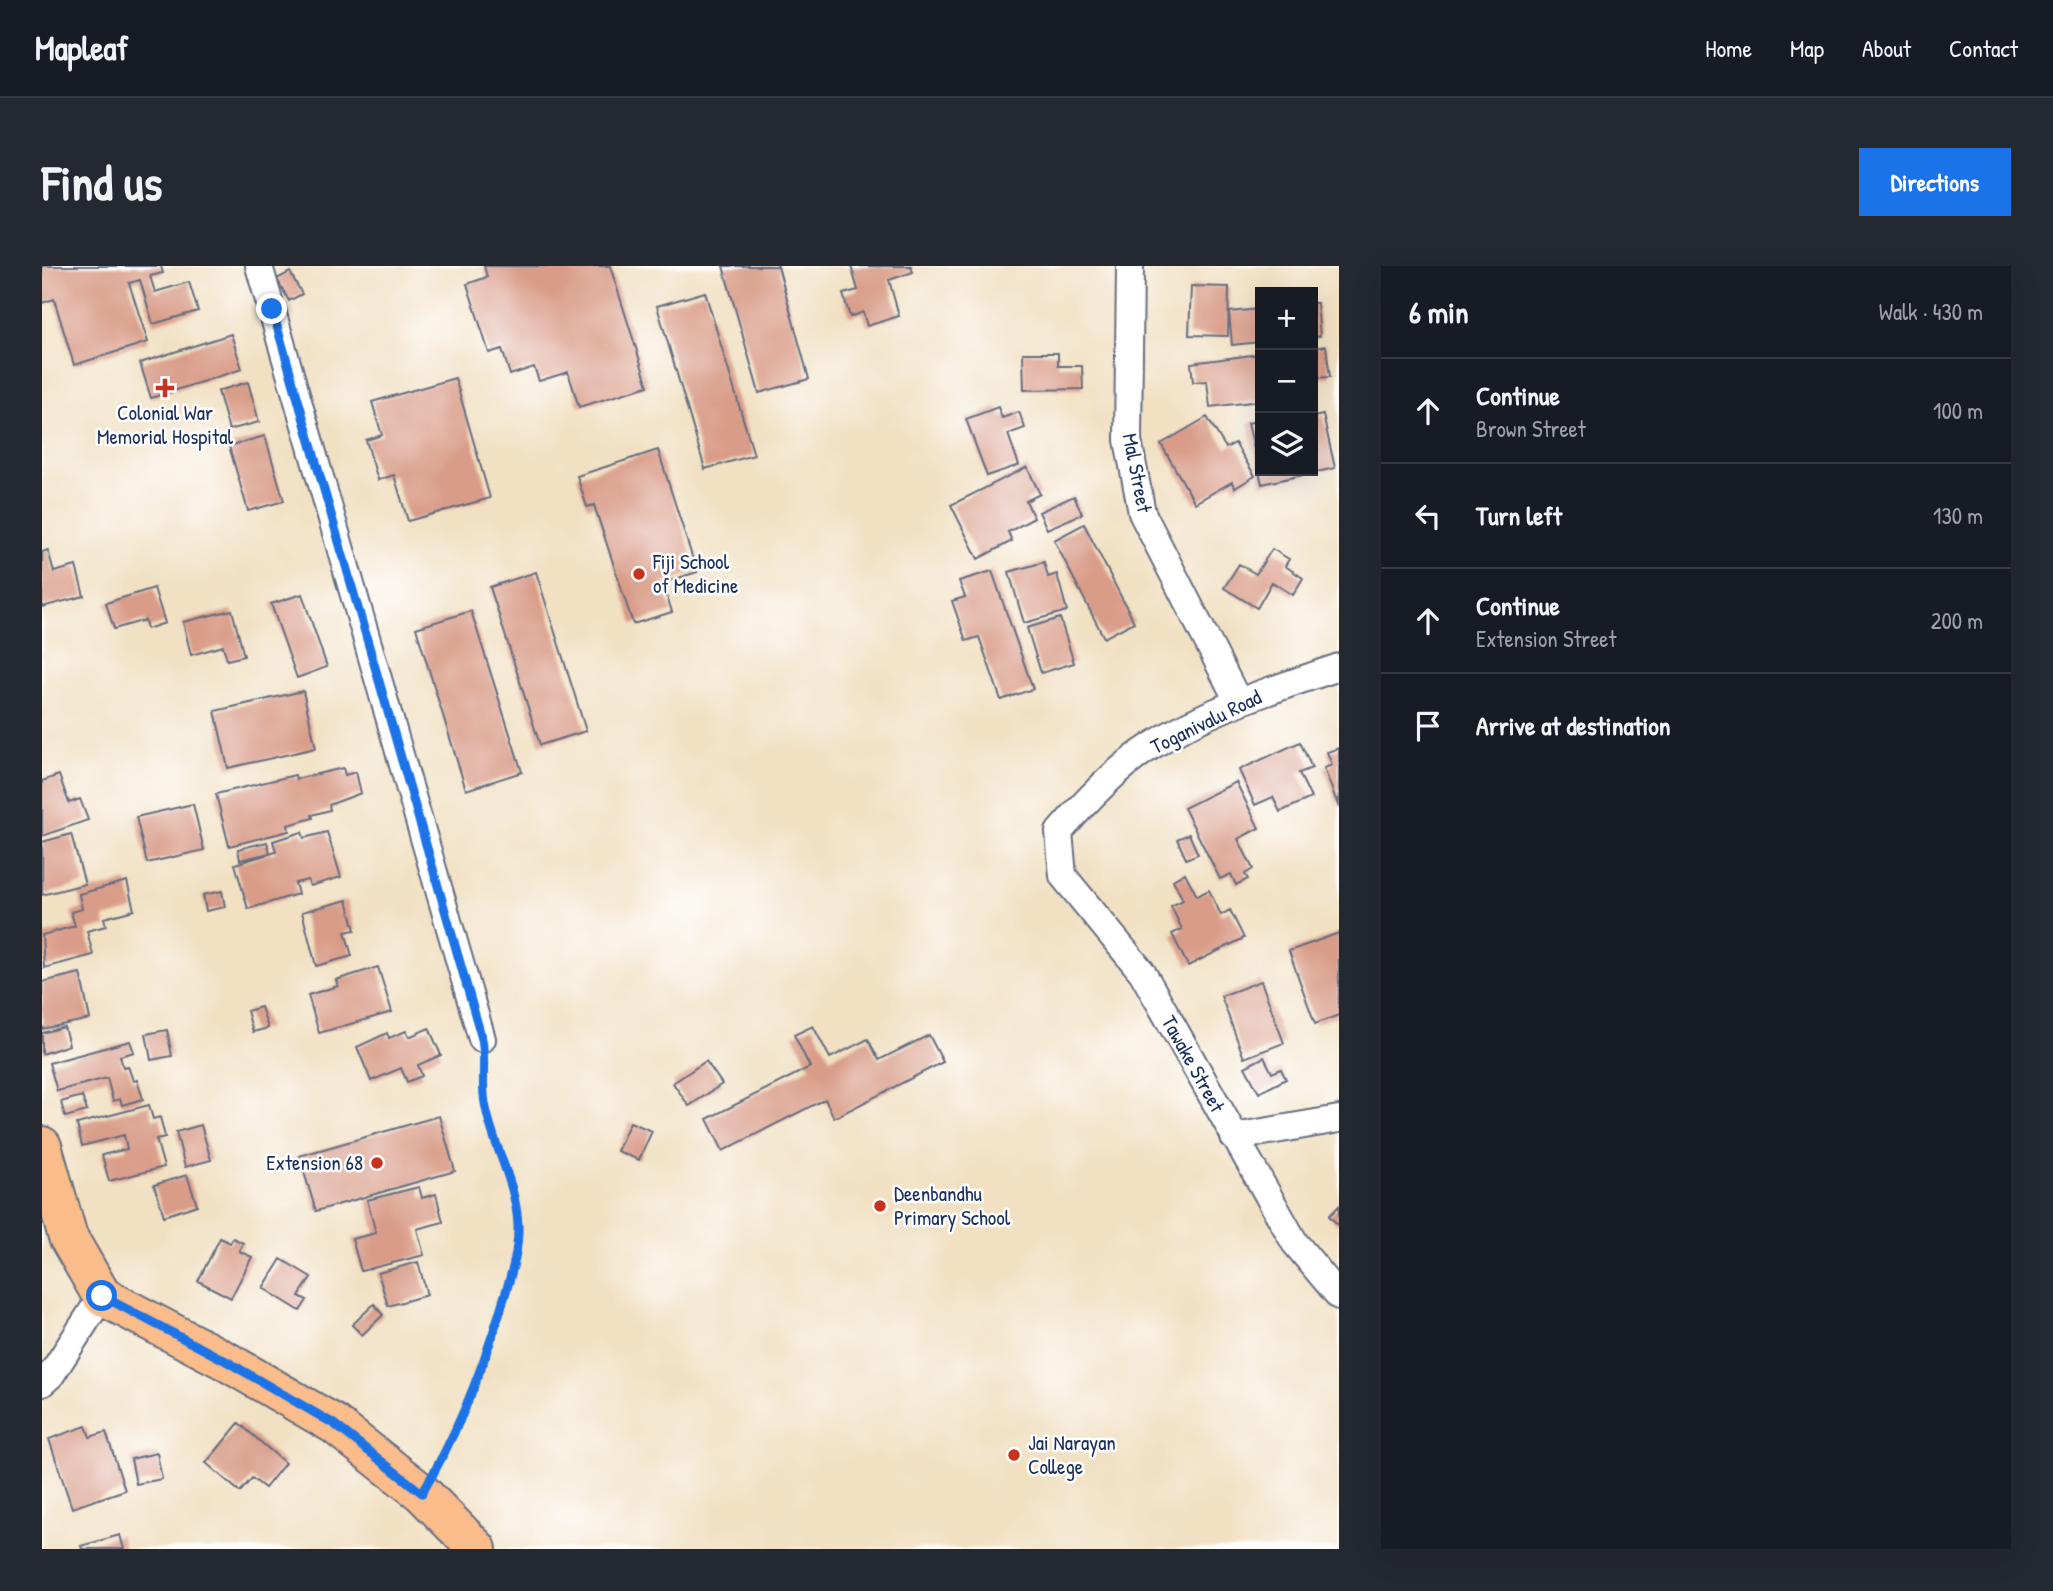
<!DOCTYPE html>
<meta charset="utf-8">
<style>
:root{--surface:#171b24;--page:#242831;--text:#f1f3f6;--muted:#9ea1a6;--line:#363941;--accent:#1a73e8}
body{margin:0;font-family:"Patrick Hand",sans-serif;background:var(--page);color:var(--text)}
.controls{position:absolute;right:21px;top:21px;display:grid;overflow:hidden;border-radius:0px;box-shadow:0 7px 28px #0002}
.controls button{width:63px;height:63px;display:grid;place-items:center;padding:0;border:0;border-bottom:2px solid var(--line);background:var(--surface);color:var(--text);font:35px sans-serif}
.stop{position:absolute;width:21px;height:21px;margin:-16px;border:5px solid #1a73e8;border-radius:50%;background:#fff}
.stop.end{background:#1a73e8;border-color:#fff;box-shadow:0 2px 7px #0008}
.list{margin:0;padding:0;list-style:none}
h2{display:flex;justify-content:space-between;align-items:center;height:91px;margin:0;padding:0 28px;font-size:30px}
h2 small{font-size:23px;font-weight:400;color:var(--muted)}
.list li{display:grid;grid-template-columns:46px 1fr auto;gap:21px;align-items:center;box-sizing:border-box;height:105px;padding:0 28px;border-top:2px solid var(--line)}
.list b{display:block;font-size:26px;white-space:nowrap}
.list p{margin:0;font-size:23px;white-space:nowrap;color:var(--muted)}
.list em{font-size:23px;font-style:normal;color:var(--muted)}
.icon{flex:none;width:38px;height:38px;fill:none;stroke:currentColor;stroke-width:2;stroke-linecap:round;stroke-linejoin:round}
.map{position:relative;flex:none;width:1297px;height:1283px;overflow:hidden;border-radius:0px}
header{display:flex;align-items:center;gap:42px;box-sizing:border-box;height:98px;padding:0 35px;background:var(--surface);border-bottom:2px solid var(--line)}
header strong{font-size:33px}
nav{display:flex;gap:38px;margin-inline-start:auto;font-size:24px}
.intro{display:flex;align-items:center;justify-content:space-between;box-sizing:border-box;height:168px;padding:0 42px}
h1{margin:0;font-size:49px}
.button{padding:18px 32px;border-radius:0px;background:var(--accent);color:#fff;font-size:24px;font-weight:700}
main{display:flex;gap:42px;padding:0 42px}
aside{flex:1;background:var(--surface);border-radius:0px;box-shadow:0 7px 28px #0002}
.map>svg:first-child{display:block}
.building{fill:#d99c88}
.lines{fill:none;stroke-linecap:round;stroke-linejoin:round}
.minor-casing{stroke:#666d81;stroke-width:30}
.primary-casing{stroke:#666d81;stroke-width:42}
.path{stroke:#666d81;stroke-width:4.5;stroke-dasharray:2 5;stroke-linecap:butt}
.minor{stroke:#fff;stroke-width:26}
.primary{stroke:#f9bc8a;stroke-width:38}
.route{stroke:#1a73e8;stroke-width:9}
.poi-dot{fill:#c8321e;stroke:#fff;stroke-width:2.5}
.labels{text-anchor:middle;stroke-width:5;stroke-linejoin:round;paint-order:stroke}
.poi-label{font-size:21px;fill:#1b2f5e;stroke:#fff;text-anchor:start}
.street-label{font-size:21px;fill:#1b2f5e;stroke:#fff}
</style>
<header>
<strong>Mapleaf</strong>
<nav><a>Home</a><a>Map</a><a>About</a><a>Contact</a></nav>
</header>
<div class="intro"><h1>Find us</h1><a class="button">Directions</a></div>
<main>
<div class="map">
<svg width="1297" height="1283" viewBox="0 0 1297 1283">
<rect width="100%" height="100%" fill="#fff"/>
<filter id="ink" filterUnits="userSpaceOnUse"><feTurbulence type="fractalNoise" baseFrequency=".0143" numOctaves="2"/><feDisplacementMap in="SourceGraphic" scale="14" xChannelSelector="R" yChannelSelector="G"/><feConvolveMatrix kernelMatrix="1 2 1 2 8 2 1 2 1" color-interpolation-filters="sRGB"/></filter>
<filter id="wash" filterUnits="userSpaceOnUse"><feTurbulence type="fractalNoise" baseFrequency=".00686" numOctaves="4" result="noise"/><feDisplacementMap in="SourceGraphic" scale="28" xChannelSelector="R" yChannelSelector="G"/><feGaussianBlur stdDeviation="1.57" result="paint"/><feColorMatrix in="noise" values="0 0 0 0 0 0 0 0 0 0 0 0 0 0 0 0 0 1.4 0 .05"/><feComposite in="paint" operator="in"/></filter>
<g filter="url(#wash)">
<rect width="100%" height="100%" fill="#f1e0c2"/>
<g id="blocks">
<path class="building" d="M0,0H119L121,7L108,10L113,26L147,16L156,45L111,58L98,14L87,17L106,76L32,99L12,33L0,37Z
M442,0H568L606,120L537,141L526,106L497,115L492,101L468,109L460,83L447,87L425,18L445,11Z
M681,0H736L767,113L717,127Z
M809,0H869L871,6L847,14L857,50L825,60L821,46L808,51L801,28L816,24Z
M248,6L260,28L247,35L235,13Z
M1149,20L1187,21L1186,70L1147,69Z
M663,26L712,189L663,203L615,40Z
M1271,37H1275L1278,70L1271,71Z
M1218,43V76L1190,79L1187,46Z
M189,68L200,103L109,132L98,97Z
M1284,80L1288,111L1271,112V82Z
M981,87H1016V100H1040L1041,123L982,124Z
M1218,88V135L1168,141L1165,115L1151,116L1149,97Z
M413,112L448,232L366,255L352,209L336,214L324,174L340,169L330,136Z
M206,116L217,156L187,164L176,125Z
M956,141L960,152L977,146L983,162L966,168L977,199L945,210L924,153Z
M1281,149L1293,202L1220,218L1206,157L1218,154V205H1271V151Z
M1165,151L1184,182L1193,177L1213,210L1193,222L1190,216L1153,237L1119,178Z
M223,170L242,235L206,245L187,180Z
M616,184L655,306L621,317L630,346L591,358L552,239L545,241L535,210Z
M985,201L998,228L984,235L992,252L966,266L970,275L936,293L909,239Z
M1032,230L1040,248L1005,263L997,246Z
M1042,258L1092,356L1062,372L1012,274Z
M1230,283L1247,293L1243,300L1261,312L1251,329L1230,316L1215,342L1182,322L1197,298L1214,308Z
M6,284L12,306L34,300L42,330L0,341V286Z
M1002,296L1006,311L1015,308L1025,345L982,357L967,306Z
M950,305L991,423L959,434L937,371L924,375L910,335L923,331L917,315Z
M494,306L544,465L498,479L448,321Z
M112,322L123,357L105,363L103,354L72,363L64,337Z
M260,328L285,401L255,412L229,338Z
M190,344L202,390L185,394L181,380L149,389L141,356Z
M429,345L480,506L424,524L374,362Z
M1018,352L1032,397L999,407L985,362Z
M261,425L274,482L186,502L173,445Z
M1258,476L1270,502L1257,507L1269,532L1238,546L1231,531L1213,539L1197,504Z
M1297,482V542L1282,502L1290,499L1285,486Z
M301,502L303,509L314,506L319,527L287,539L288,544L270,549L271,552L246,559L247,565L187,580L174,528L253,509L254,513Z
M17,509L27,537L38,533L46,554L0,570V515Z
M1194,516L1217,562L1196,573L1211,603L1203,608L1206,613L1194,619L1189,608L1178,613L1142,542Z
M151,538L162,584L105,597L94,551Z
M260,566L262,572L285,566L299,611L268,620L266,614L253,617L256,628L206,643L193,598L234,586L231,575Z
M29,568L43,618L0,629V576Z
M1147,568L1156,588L1144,593L1135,573Z
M225,576L228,587L198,594L196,583Z
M1143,607L1155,630L1167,624L1179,649L1188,644L1202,672L1146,700L1130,668L1140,663L1129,640L1141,634L1131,614Z
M85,615L92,644L62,652L64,660L45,665L51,689L2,702L0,669L33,660L29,646L40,643L37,628Z
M180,625L183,641L164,645L161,629Z
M305,634L313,664L303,666L310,690L274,700L260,646Z
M1297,667V749L1273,758L1247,685Z
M336,701L350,746L277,767L266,729L296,720L294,714Z
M38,707L48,753L0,763V716Z
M1219,715L1242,777L1202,792L1179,730Z
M219,741L226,762L211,766L205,745Z
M771,760L788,792L826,773L837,794L887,769L901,796L792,852L783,833L681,885L665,853L768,801L752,769Z
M22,761L27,779L0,788V767Z
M387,762L399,789L376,799L380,810L365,816L359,802L329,815L315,781L345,767L347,772L364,765L367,771Z
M125,764L130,790L109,794L104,768Z
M88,775L92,786L78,790L81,801L86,800L91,815L95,814L101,833L80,839L78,833L71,835L65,812L15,825L7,797Z
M1222,791L1230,807L1239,803L1244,813L1217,827L1203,801Z
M664,795L680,818L647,840L631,817Z
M40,830L45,845L23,851L19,836Z
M107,839L111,853L118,851L123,871L114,873L122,901L67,915L60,889L85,883L82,869L40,880L35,858Z
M397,850L413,905L274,945L257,890Z
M588,856L610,865L597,894L575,885Z
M159,859L169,894L143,901L134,866Z
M145,909L155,939L122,950L112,919Z
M377,921L380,932L394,928L401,956L375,963L382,989L319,1005L310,973L334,967L325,934Z
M1297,940V960L1287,950Z
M178,972L188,977L191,972L201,977L197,985L210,991L189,1032L156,1015Z
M239,993L269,1011L257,1030L265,1034L258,1045L221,1022Z
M376,996L385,1029L346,1040L336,1007Z
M332,1038L341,1049L320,1069L310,1059Z
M197,1157L243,1197L223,1222L210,1212L198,1226L164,1197Z
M44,1160L48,1171L64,1166L83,1224L30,1242L7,1173Z
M115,1187L120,1213L94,1218L89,1193Z
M78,1269L82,1283H40L39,1280Z"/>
</g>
</g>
<g filter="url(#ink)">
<use href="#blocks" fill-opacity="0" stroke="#666d81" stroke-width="2"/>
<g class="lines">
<defs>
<path id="minor" d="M217,0L440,773
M1088,0L1086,174L1100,247L1196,435
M1297,401C1233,423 1165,443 1108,481C1074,503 1044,535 1017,566L1021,610L1100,706L1253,977L1297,1030
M1192,871L1297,853
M0,1117L9,1109L60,1030"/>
<path id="primary" d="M0,880L26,971L60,1030L184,1095L292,1158L380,1227L435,1283"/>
</defs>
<use href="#minor" class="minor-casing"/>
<use href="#primary" class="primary-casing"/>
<path class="path" d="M396,1200C435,1134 487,1000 472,924C468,905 457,887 451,869C443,844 443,821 443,795"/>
<use href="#minor" class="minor"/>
<use href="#primary" class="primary"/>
</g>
</g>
<g class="lines" filter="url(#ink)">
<path class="route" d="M60,1030L184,1095L292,1158L380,1227C415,1169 439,1108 459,1042C467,1015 477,988 476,959C474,915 450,879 443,837C439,816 444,794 440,773L230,43"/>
</g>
<g class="poi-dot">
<path d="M119.5 111.5h7v7h7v7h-7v7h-7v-7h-7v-7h7z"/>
<circle cx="597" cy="308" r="7"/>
<circle cx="335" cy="897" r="7"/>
<circle cx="838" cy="940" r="7"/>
<circle cx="972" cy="1189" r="7"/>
</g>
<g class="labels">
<g class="poi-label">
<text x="123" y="154" text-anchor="middle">Colonial War<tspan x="123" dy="24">Memorial Hospital</tspan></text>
<text x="611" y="303">Fiji School<tspan x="611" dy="24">of Medicine</tspan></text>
<text x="321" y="904" text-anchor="end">Extension 68</text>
<text x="852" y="935">Deenbandhu<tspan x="852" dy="24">Primary School</tspan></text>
<text x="986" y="1184">Jai Narayan<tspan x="986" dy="24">College</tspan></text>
</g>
<g class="street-label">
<text transform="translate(1095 207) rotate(79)" y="7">Mal Street</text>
<text transform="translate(1164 456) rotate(-26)" y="7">Toganivalu Road</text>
<text transform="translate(1151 798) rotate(61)" y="7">Tawake Street</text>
</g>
</g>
</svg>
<div class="controls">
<button>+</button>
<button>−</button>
<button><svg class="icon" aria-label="layers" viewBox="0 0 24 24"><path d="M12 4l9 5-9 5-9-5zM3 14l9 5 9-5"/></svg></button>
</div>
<div class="stop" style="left:60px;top:1030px"></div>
<div class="stop end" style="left:230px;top:43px"></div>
</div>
<aside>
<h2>6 min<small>Walk · 430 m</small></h2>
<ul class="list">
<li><svg class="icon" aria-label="ahead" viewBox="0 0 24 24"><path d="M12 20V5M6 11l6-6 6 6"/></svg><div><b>Continue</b><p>Brown Street</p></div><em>100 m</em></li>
<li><svg class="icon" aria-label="left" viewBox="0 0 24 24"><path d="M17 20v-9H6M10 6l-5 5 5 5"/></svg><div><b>Turn left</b></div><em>130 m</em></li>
<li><svg class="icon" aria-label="ahead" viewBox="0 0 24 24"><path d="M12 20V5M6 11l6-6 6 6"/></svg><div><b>Continue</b><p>Extension Street</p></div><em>200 m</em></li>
<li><svg class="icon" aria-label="arrive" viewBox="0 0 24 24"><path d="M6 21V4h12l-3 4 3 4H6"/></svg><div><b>Arrive at destination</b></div></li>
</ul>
</aside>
</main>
